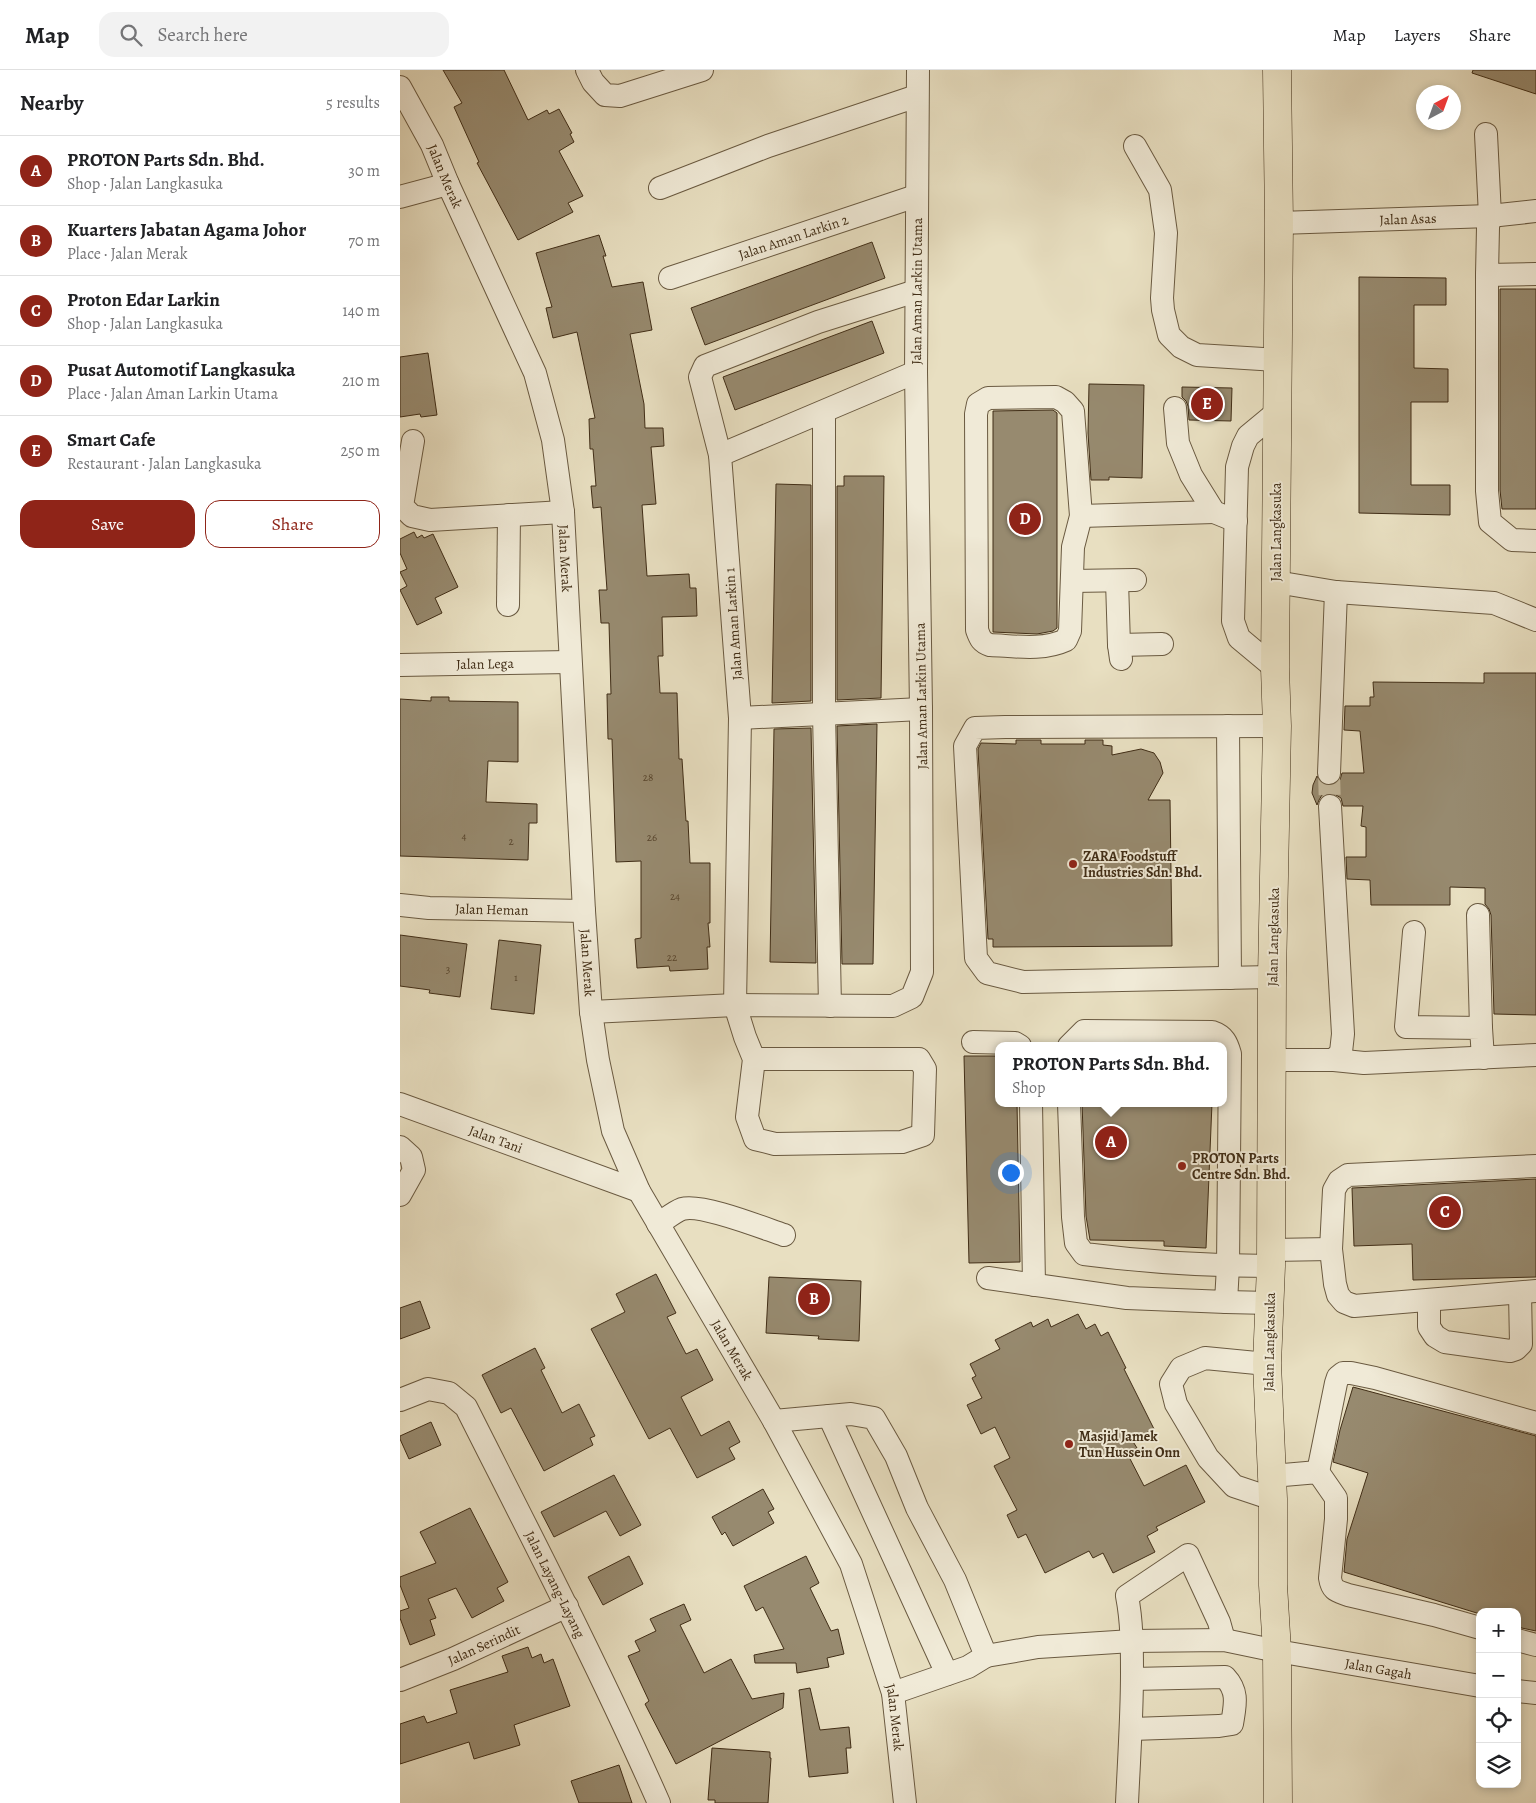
<!DOCTYPE html>
<meta charset="utf-8">
<style>
:root{--surface:#fff;--page:#f2f2f2;--text:#202124;--muted:#757577;--line:#e0e0e0;--accent:#8f2418}
body{margin:0;font-family:Alegreya,serif;background:var(--page);color:var(--text)}
.controls{position:absolute;right:15px;bottom:15px;display:grid;overflow:hidden;border-radius:10px;box-shadow:0 2px 8px #0003}
.controls button{width:45px;height:45px;display:grid;place-items:center;padding:0;border:0;border-bottom:1px solid var(--line);background:var(--surface);color:var(--text);font:25px sans-serif}
.compass{position:absolute;left:1016px;top:15px;width:45px;height:45px;border-radius:50%;background:var(--surface);box-shadow:0 2px 8px #0003;rotate:41deg}
.you{position:absolute;left:610px;top:1102px;width:18px;height:18px;margin:-12px;border:4px solid #fff;border-radius:50%;background:#1a73e8;box-shadow:0 0 0 8px #1a73e833}
.badge{display:grid;place-items:center;width:32px;height:32px;border-radius:50%;background:var(--accent);color:#fff;font-size:16px;font-weight:700}
.pin{position:absolute;translate:-50% -50%;border:2px solid #fff;box-shadow:0 1px 5px #0006}
.popup{position:absolute;left:595px;top:972px;width:232px;height:65px;box-sizing:border-box;display:grid;place-content:center;border-radius:10px;background:var(--surface);filter:drop-shadow(0 1px 4px #0005);font-size:16px;white-space:nowrap;color:var(--muted)}
.popup b{font-size:19px;color:var(--text)}
.popup::after{content:'';position:absolute;left:50%;top:100%;margin-left:-10px;border:10px solid transparent;border-top-color:var(--surface)}
.list{margin:0;padding:0;list-style:none}
h2{display:flex;justify-content:space-between;align-items:center;height:65px;margin:0;padding:0 20px;font-size:21px}
h2 small{font-size:16px;font-weight:400;color:var(--muted)}
.list li{display:grid;grid-template-columns:32px 1fr auto;gap:15px;align-items:center;box-sizing:border-box;height:70px;padding:0 20px;border-top:1px solid var(--line)}
.list b{display:block;font-size:19px;white-space:nowrap}
.list p{margin:0;font-size:16px;white-space:nowrap;color:var(--muted)}
.list em{font-size:16px;font-style:normal;color:var(--muted)}
.actions{display:flex;gap:10px;padding:15px 20px}
.actions a{flex:1;padding:11px 0;border:1px solid var(--accent);border-radius:15px;text-align:center;font-size:18px;color:var(--accent)}
.actions .main{background:var(--accent);color:#fff}
.icon{flex:none;width:28px;height:28px;fill:none;stroke:currentColor;stroke-width:2;stroke-linecap:round;stroke-linejoin:round}
.map{position:relative;flex:none;width:1136px;height:1733px;overflow:hidden}
header{display:flex;align-items:center;gap:30px;box-sizing:border-box;height:70px;padding:0 25px;background:var(--surface);border-bottom:1px solid var(--line)}
header strong{font-size:24px}
nav{display:flex;gap:28px;margin-inline-start:auto;font-size:18px}
.search{width:350px;height:45px;background:var(--page);display:flex;align-items:center;gap:12px;box-sizing:border-box;padding:0 18px;border-radius:15px;color:var(--muted);font-size:19px}
main{display:flex}
aside{flex:1;background:var(--surface)}
.map>svg:first-child{display:block}
.building{fill:#978a6f;stroke:#402d16}
.lines{fill:none;stroke-linecap:round;stroke-linejoin:round}
.minor-tunnel{stroke:#c6bb9f;stroke-width:22;stroke-dasharray:22 11;stroke-linecap:butt}
.minor-casing{stroke:#6a5a41;stroke-width:24}
.major-casing{stroke:#402d16;stroke-width:29}
.minor{stroke:#f0ead7;stroke-width:22}
.major{stroke:#e8dfc1;stroke-width:28}
.poi-dot{fill:#8f2418;stroke:#f0ead7;stroke-width:2}
.labels{text-anchor:middle;stroke-width:4;stroke-linejoin:round;paint-order:stroke}
.number-label{font-size:11px;fill:#56442c}
.street-label{font-size:14px;fill:#402d16;stroke:#f0ead7}
.poi-label{font-size:14px;font-weight:bold;fill:#402d16;stroke:#f0ead7;text-anchor:start}
</style>
<header>
<strong>Map</strong>
<div class="search"><svg class="icon" aria-label="search" viewBox="0 0 24 24"><circle cx="10" cy="10" r="6"/><path d="M15 15l6 6"/></svg>Search here</div>
<nav><a>Map</a><a>Layers</a><a>Share</a></nav>
</header>
<main>
<aside>
<h2>Nearby<small>5 results</small></h2>
<ul class="list">
<li><span class="badge">A</span><div><b>PROTON Parts Sdn. Bhd.</b><p>Shop · Jalan Langkasuka</p></div><em>30 m</em></li>
<li><span class="badge">B</span><div><b>Kuarters Jabatan Agama Johor</b><p>Place · Jalan Merak</p></div><em>70 m</em></li>
<li><span class="badge">C</span><div><b>Proton Edar Larkin</b><p>Shop · Jalan Langkasuka</p></div><em>140 m</em></li>
<li><span class="badge">D</span><div><b>Pusat Automotif Langkasuka</b><p>Place · Jalan Aman Larkin Utama</p></div><em>210 m</em></li>
<li><span class="badge">E</span><div><b>Smart Cafe</b><p>Restaurant · Jalan Langkasuka</p></div><em>250 m</em></li>
</ul>
<div class="actions"><a class="main">Save</a><a>Share</a></div>
</aside>
<div class="map">
<svg width="1136" height="1733" viewBox="0 0 1136 1733">
<rect width="100%" height="100%" fill="#e8dfc1"/>
<filter id="stains"><feTurbulence type="fractalNoise" baseFrequency=".004" numOctaves="4"/><feColorMatrix values="0 0 0 0 .2 0 0 0 0 .09 0 0 0 0 .02 0 0 0 .5 -.17"/></filter>
<radialGradient id="worn" r=".72"><stop offset=".6" stop-color="#630" stop-opacity="0"/><stop offset="1" stop-color="#630" stop-opacity=".3"/></radialGradient>
<path class="building" d="M43,0H104L128,50L147,40L149,44L159,39L172,63L170,64L174,72L159,81L183,126L168,133L173,142L118,170L77,93L79,92L54,37L62,33Z
M1073,0H1136V24L1072,3Z
M199,165L206,186H203L212,217L243,212L252,260L230,264L244,334L245,358H263L264,376L251,377L256,434L242,435L247,506L289,504L290,518H296L297,546L262,547L263,586H258L260,623H277L279,689H282L286,751H288L290,793H310V853H308L310,877H307L308,899L270,901L269,896L237,898L235,869L241,868V791L216,792L212,669H208L207,624H211L209,553H201L199,520H207L201,437L193,438L191,416H196L193,379H190L189,349L195,348L177,262L153,268L146,238L152,237L136,183Z
M472,172L485,208L305,275L291,238Z
M959,207L1046,208V235H1014V298L1048,299V332H1011V415H1050V445L959,443Z
M1100,219H1136V439H1102L1100,420Z
M472,251L484,283L335,340L323,307Z
M28,283L37,345L21,347L20,344L0,347V287Z
M689,314L744,315L742,408L709,407V410H691L688,363Z
M782,317L832,318L831,351L789,350L788,336L786,331L782,327Z
M653,340L657,343V558L653,561L637,564L593,562V341Z
M444,406H484L481,628L437,630V416H444Z
M376,414L411,415V631L372,633Z
M14,462L17,468L22,465L24,468L33,464L58,517L35,528L42,543L17,555L0,520L7,516L0,502L7,499L0,483V469Z
M1084,603H1136V945L1094,944L1091,845L1089,839L1085,834V818L1050,817V835H971L970,810L947,809L946,787H966V757L961,756L963,736H943L941,728L936,725L930,723L922,725L919,730L917,735L912,723L913,715L917,706L922,714L929,716L935,715L940,710L942,703H964L960,661L944,660L945,636H970V627H974L973,612L1084,613Z
M31,627H49V631L118,632V692L88,691L86,732L137,734V753H129L128,790L0,786V629L31,631Z
M477,654L473,894H442L437,656Z
M411,658L416,893L370,892L374,659Z
M616,670H641V674H685V670H703V675L712,676V685L741,679L754,683L760,692L763,703L748,730H770L772,876L593,877V869H588L578,679L581,673L616,674Z
M0,865L67,874L60,927L29,923L30,920L0,916Z
M99,870L141,875L134,944L91,939Z
M564,986H598V1033H617L620,1192L569,1193Z
M682,1033H812L806,1178L764,1176V1171L690,1170L686,1146Z
M1136,1109V1207L1013,1210L1012,1174L954,1176L952,1118Z
M256,1204L276,1243L267,1247L286,1284L297,1279L313,1310L281,1327L301,1366L329,1351L340,1372L329,1378L335,1389L297,1408L270,1358L249,1369L191,1259L225,1242L216,1224Z
M369,1207L461,1211L459,1271L418,1269L419,1266L366,1263Z
M20,1231L30,1258L0,1269V1238Z
M678,1244L686,1259L695,1254L701,1266L708,1262L726,1298L724,1299L754,1359L732,1370L737,1378L727,1383L744,1416L786,1395L805,1432L756,1457L758,1460L747,1466L755,1482L713,1503L703,1483L693,1488L689,1481L645,1503L626,1464L618,1468L607,1445L617,1440L594,1396L610,1388L595,1357L581,1364L567,1335L582,1328L572,1308L576,1306L570,1294L600,1279L595,1270L631,1252L633,1257L648,1249L651,1257Z
M135,1278L145,1298L141,1300L162,1343L179,1334L195,1366L190,1368L193,1375L144,1401L111,1338L101,1343L82,1305Z
M953,1317L1136,1366V1561L1117,1557V1542H1080V1544L944,1502L947,1469L968,1403L933,1392L940,1360Z
M31,1352L41,1375L9,1389L0,1369V1366Z
M214,1405L241,1455L220,1466L206,1441L154,1467L141,1442Z
M363,1419L374,1439L368,1442L374,1453L333,1476L325,1462L322,1465L312,1447Z
M70,1438L108,1512L97,1518L104,1531L72,1548L56,1518L28,1529L36,1548L30,1550L35,1565L10,1575L0,1548V1541L9,1538L0,1515V1507L36,1493L20,1462Z
M229,1486L243,1514L203,1535L188,1507Z
M406,1486L419,1513L410,1518L431,1561L438,1559L444,1584L427,1588L429,1597L397,1603L396,1593H355L354,1585L384,1579L363,1537L356,1541L344,1516Z
M284,1534L291,1550L280,1555L304,1603L331,1589L352,1629L384,1623L383,1638L276,1694L245,1634L249,1631L228,1586L240,1581L235,1571L256,1561L250,1549Z
M128,1577L132,1588L141,1584L144,1593L153,1589L170,1636L114,1655L120,1675L74,1689L69,1672L0,1694V1654L24,1646L27,1653L57,1643L50,1620L108,1602L102,1586Z
M410,1618L420,1660L449,1657L451,1678H446L448,1703L409,1707L399,1620Z
M312,1678L370,1682V1688H371L368,1733H315V1730H308Z
M219,1695L232,1733H179L171,1711Z"/>
<g class="lines">
<path class="minor-tunnel" d="M929,703L930,736"/>
<defs>
<g id="minor">
<path d="M187,0L193,12L205,25L220,26L302,0"/>
<path id="s1" d="M0,17L32,75L48,114L135,303L153,370L163,442L184,841L191,942L198,990L213,1061L239,1121L374,1351L451,1494L493,1623L505,1733"/>
<path d="M1086,64L1090,146L1088,157L1087,205V421L1090,452L1112,470L1136,471"/>
<path d="M735,76L760,120L766,163L762,228L763,240L769,265L781,277L797,285L878,290"/>
<path d="M260,118L368,76L517,26"/>
<path d="M0,127L48,114"/>
<path id="s2" d="M879,153L1090,146L1136,141"/>
<path d="M1087,205L1136,204"/>
<path id="s3" d="M270,208L516,126"/>
<path d="M656,327L665,332L673,341L681,446L673,477L670,561L666,570C642,581 615,576 590,575C581,572 580,568 577,560L576,344L578,334L588,328Z"/>
<path d="M775,338L778,373L791,405L814,442L836,451"/>
<path d="M424,342V643L430,936"/>
<path d="M13,371L2,436L12,446L30,450L163,442"/>
<path d="M320,385L300,307L305,296L418,252L516,221"/>
<path d="M681,446L814,442"/>
<path d="M672,511L735,510"/>
<path d="M717,511L719,575L721,589"/>
<path d="M876,512L936,522L1094,533L1136,550"/>
<path d="M108,535L109,445"/>
<path d="M719,575L762,574"/>
<path id="s4" d="M0,595L170,592"/>
<path d="M875,598L839,568L833,551L837,397L843,376L848,366L877,342"/>
<path d="M340,648L521,639"/>
<path d="M828,656L830,908"/>
<path d="M929,703L936,522"/>
<path id="s5" d="M0,835L29,838L184,841"/>
<path d="M1078,845L1081,958"/>
<path d="M1014,862L1006,957L1081,958L1083,988"/>
<path d="M872,907L623,912L587,903L576,888L565,676L575,658L605,657L877,656"/>
<path id="s6" d="M191,942L335,935L493,936L512,927L522,902L521,639L516,302L518,0"/>
<path d="M573,972L615,973L620,976"/>
<path d="M354,989L347,1047L355,1069L375,1074L502,1072L523,1065L525,999L519,989H354L345,967L335,935L340,648L320,385L516,302"/>
<path d="M872,990H934L941,982L943,964L930,736"/>
<path d="M934,990L964,993L1136,985"/>
<path d="M631,1033L634,1215"/>
<path d="M669,1033L673,1147L676,1173L684,1184C746,1192 808,1196 871,1196"/>
<path id="s7" d="M0,1034L239,1121"/>
<path d="M0,1077L11,1087L14,1100L0,1125"/>
<path d="M1136,1096L948,1105L939,1111L934,1120L931,1179L935,1214L938,1225L944,1232L954,1236L1136,1221"/>
<path d="M258,1154C266,1149 274,1142 282,1139C301,1133 363,1158 384,1165"/>
<path d="M871,1180L931,1179"/>
<path d="M588,1208L727,1228L826,1232L828,1196L830,984C827,973 824,966 812,962L684,961L669,976"/>
<path d="M1029,1231V1257L1035,1266L1045,1272L1110,1281L1116,1279L1121,1274L1120,1223"/>
<path d="M826,1232L870,1233"/>
<path d="M867,1294L805,1288L781,1298L771,1314L776,1334L808,1388L834,1416L873,1429"/>
<path id="s8" d="M0,1330L28,1319L49,1323L66,1337C132,1468 200,1599 259,1733"/>
<path d="M429,1346L547,1604"/>
<path d="M374,1351L451,1344L474,1348L496,1386L517,1438L555,1510L586,1586L568,1597L493,1623"/>
<path d="M918,1402L936,1313L938,1307L943,1303H951L975,1308L1136,1353"/>
<path d="M872,1406L918,1402L936,1428V1449L930,1508C932,1521 937,1521 948,1525L1034,1545L1080,1558"/>
<path d="M1117,1570L1136,1575"/>
<path id="s9" d="M586,1586L638,1577L732,1571L824,1570L877,1581L1080,1616"/>
<path id="s10" d="M0,1610L53,1589L167,1536"/>
<path d="M1117,1621L1136,1623"/>
<path d="M732,1659L819,1656L832,1654C835,1635 839,1622 825,1607L732,1609"/>
<path d="M727,1733C729,1689 732,1646 732,1603C732,1577 732,1552 727,1526L788,1485L819,1552L824,1570"/>
</g>
<path id="major" d="M877,0L879,153L875,598L877,656L872,907L871,1196L867,1294L873,1429V1515L877,1581L878,1733"/>
</defs>
<use href="#minor" class="minor-casing"/>
<use href="#major" class="major-casing"/>
<use href="#minor" class="minor"/>
<use href="#major" class="major"/>
</g>
<g class="poi-dot">
<circle cx="673" cy="794" r="5"/>
<circle cx="782" cy="1096" r="5"/>
<circle cx="669" cy="1374" r="5"/>
</g>
<g class="labels">
<g class="number-label">
<text x="248" y="711">28</text>
<text x="64" y="770">4</text>
<text x="252" y="771">26</text>
<text x="111" y="775">2</text>
<text x="275" y="830">24</text>
<text x="272" y="891">22</text>
<text x="48" y="903">3</text>
<text x="116" y="911">1</text>
</g>
<g class="street-label">
<text dy="5" stroke="none"><textPath href="#s1" startOffset="100">Jalan Merak</textPath></text>
<text dy="5" stroke="none"><textPath href="#s2" startOffset="129">Jalan Asas</textPath></text>
<text dy="5" stroke="none"><textPath href="#s3" startOffset="130">Jalan Aman Larkin 2</textPath></text>
<text dy="5" stroke="none"><textPath href="#s6" startOffset="1031">Jalan Aman Larkin Utama</textPath></text>
<text transform="translate(876 462) rotate(-90)" y="5">Jalan Langkasuka</text>
<text dy="5" stroke="none"><textPath href="#s1" startOffset="505">Jalan Merak</textPath></text>
<text transform="translate(333 554) rotate(-94)" y="5">Jalan Aman Larkin 1</text>
<text dy="5" stroke="none"><textPath href="#s4" startOffset="85">Jalan Lega</textPath></text>
<text transform="translate(521 626) rotate(-91)" y="5">Jalan Aman Larkin Utama</text>
<text dy="5" stroke="none"><textPath href="#s5" startOffset="92">Jalan Heman</textPath></text>
<text transform="translate(873 867) rotate(-89)" y="5">Jalan Langkasuka</text>
<text dy="5" stroke="none"><textPath href="#s1" startOffset="910">Jalan Merak</textPath></text>
<text dy="5" stroke="none"><textPath href="#s7" startOffset="102">Jalan Tani</textPath></text>
<text transform="translate(869 1272) rotate(-89)" y="5">Jalan Langkasuka</text>
<text dy="5" stroke="none"><textPath href="#s1" startOffset="1330">Jalan Merak</textPath></text>
<text dy="5" stroke="none"><textPath href="#s8" startOffset="272">Jalan Layang-Layang</textPath></text>
<text dy="5" stroke="none"><textPath href="#s10" startOffset="91">Jalan Serindit</textPath></text>
<text dy="5" stroke="none"><textPath href="#s9" startOffset="396">Jalan Gagah</textPath></text>
<text dy="5" stroke="none"><textPath href="#s1" startOffset="1735">Jalan Merak</textPath></text>
</g>
<g class="poi-label">
<text x="683" y="791">ZARA Foodstuff<tspan x="683" dy="16">Industries Sdn. Bhd.</tspan></text>
<text x="792" y="1093">PROTON Parts<tspan x="792" dy="16">Centre Sdn. Bhd.</tspan></text>
<text x="679" y="1371">Masjid Jamek<tspan x="679" dy="16">Tun Hussein Onn</tspan></text>
</g>
</g>
<rect width="100%" height="100%" filter="url(#stains)"/>
<rect width="100%" height="100%" fill="url(#worn)"/>
</svg>
<div class="controls">
<button>+</button>
<button>−</button>
<button><svg class="icon" aria-label="locate" viewBox="0 0 24 24"><circle cx="12" cy="12" r="6"/><path d="M12 2v4M12 18v4M2 12h4M18 12h4"/></svg></button>
<button><svg class="icon" aria-label="layers" viewBox="0 0 24 24"><path d="M12 4l9 5-9 5-9-5zM3 14l9 5 9-5"/></svg></button>
</div>
<svg class="compass" viewBox="-18 -18 36 36"><path d="M0-13l5 13h-10z" fill="#e53935"/><path d="M0 13l5-13h-10z" fill="#757577"/></svg>
<div class="you"></div>
<div class="pin badge" style="left:711px;top:1072px">A</div>
<div class="popup"><b>PROTON Parts Sdn. Bhd.</b>Shop</div>
<div class="pin badge" style="left:414px;top:1229px">B</div>
<div class="pin badge" style="left:1045px;top:1142px">C</div>
<div class="pin badge" style="left:625px;top:449px">D</div>
<div class="pin badge" style="left:807px;top:334px">E</div>
</div>
</main>
